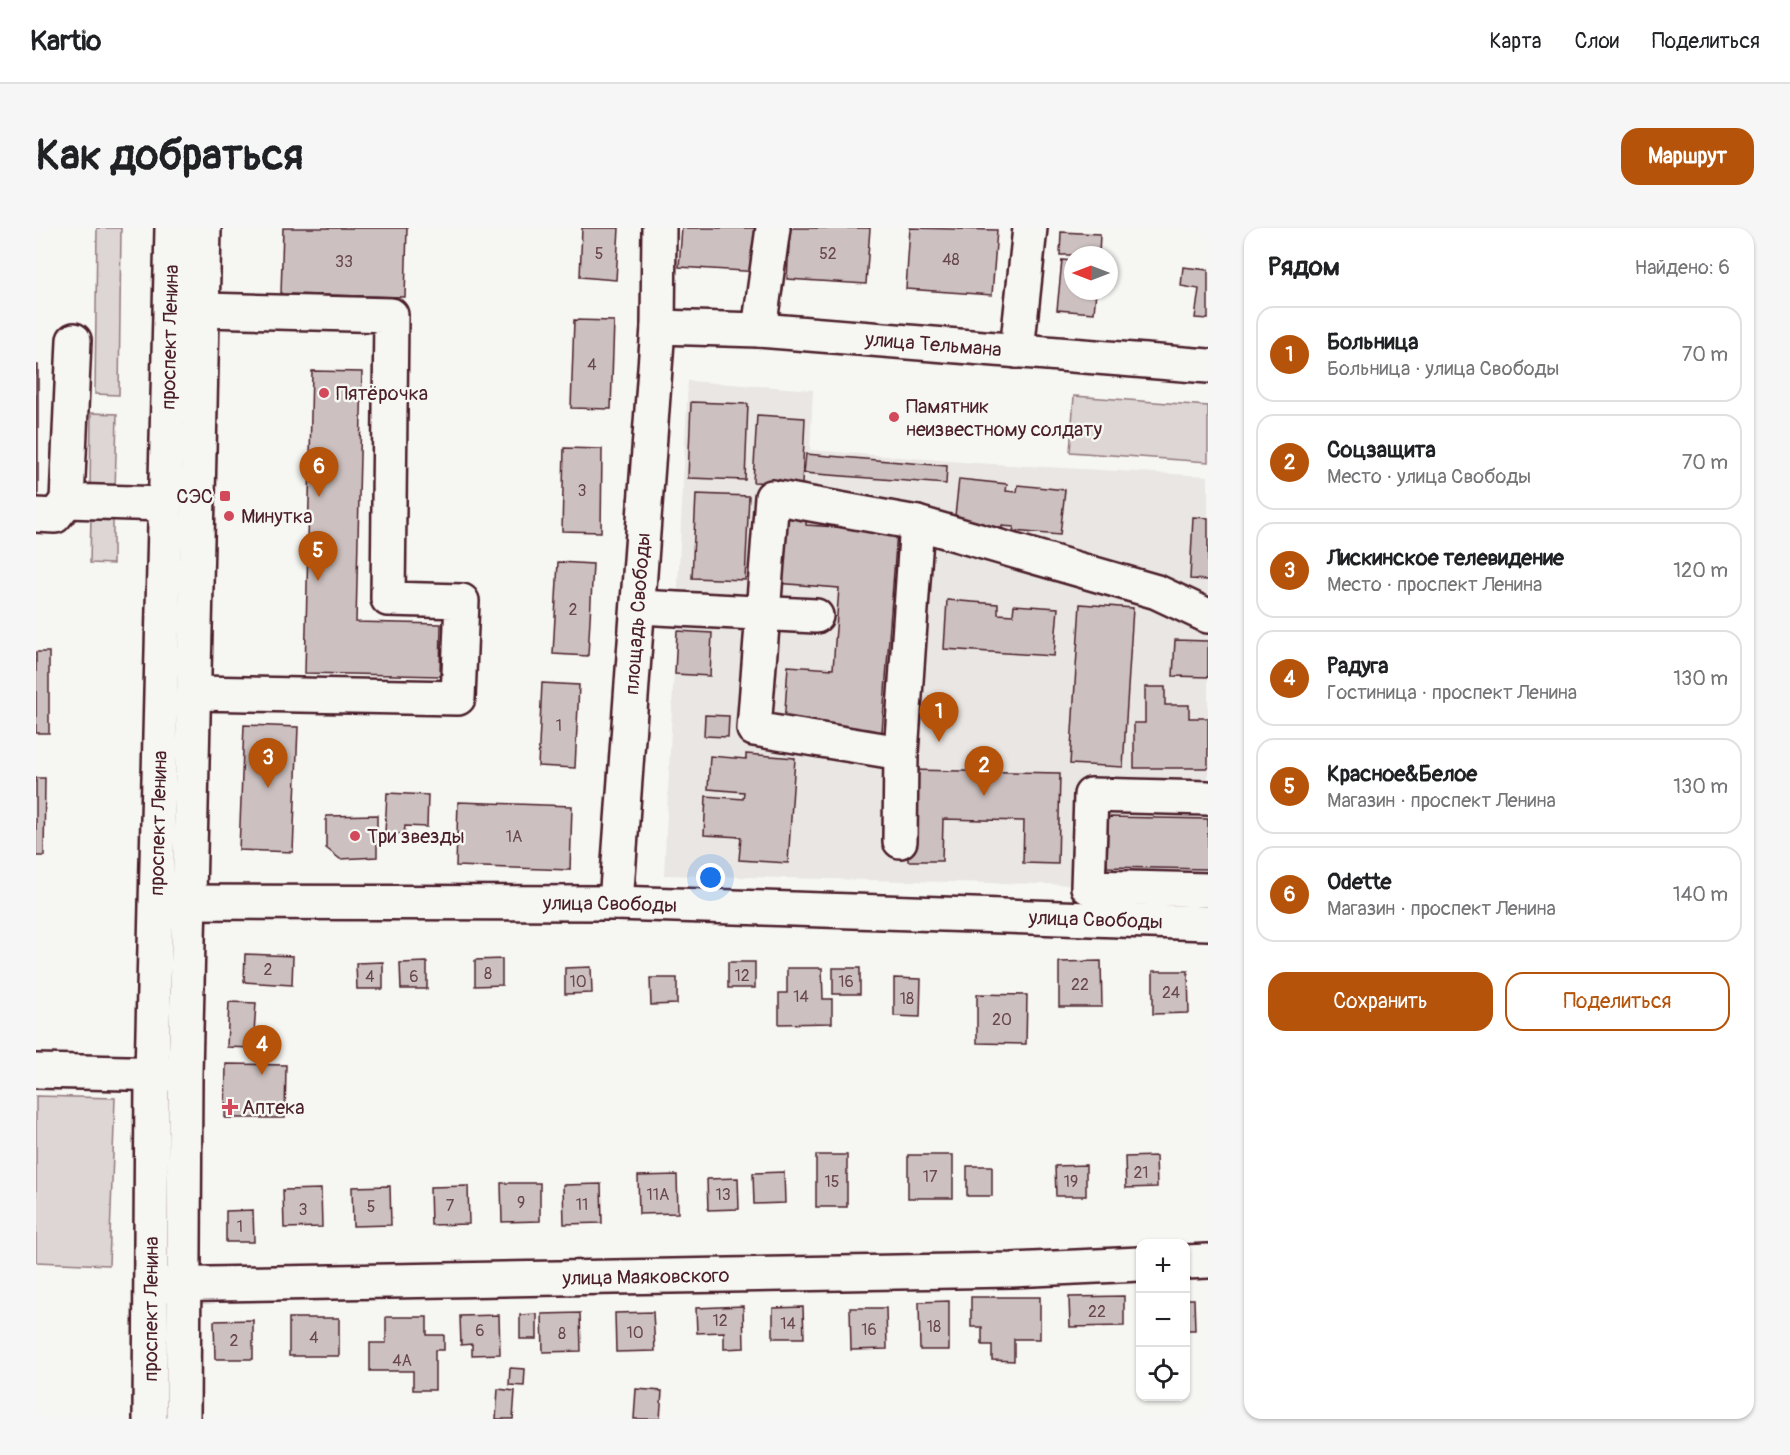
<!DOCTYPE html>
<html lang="ru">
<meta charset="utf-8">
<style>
:root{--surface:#fff;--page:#f6f6f6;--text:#202124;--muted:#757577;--line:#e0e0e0;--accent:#b45309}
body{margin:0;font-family:Pangolin,sans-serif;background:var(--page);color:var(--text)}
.controls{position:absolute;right:18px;bottom:18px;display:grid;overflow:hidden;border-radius:12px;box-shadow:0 2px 4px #0004}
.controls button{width:54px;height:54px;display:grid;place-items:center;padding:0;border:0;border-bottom:2px solid var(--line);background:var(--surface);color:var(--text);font:30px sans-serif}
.compass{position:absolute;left:1028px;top:18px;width:54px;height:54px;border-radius:50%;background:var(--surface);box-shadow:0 2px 4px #0004;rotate:270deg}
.you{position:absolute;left:675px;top:650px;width:21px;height:21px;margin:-15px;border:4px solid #fff;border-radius:50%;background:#1a73e8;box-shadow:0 0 0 9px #1a73e833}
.badge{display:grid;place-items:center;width:39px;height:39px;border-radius:50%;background:var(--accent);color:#fff;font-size:20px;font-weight:700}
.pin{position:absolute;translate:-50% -50px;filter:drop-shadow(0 2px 3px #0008)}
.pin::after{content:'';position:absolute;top:32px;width:21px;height:18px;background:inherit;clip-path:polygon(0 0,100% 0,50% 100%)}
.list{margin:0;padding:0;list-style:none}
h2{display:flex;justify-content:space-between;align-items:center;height:78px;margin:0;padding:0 24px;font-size:26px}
h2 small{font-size:20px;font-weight:400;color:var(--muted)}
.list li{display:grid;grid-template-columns:39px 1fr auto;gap:18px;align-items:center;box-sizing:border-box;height:96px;margin:0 12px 12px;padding:0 12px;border:2px solid var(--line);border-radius:18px}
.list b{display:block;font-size:22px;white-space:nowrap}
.list p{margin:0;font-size:20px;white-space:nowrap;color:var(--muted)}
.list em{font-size:20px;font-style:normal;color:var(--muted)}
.actions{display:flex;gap:12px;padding:18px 24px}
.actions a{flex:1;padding:14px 0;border:2px solid var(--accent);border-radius:18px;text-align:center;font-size:21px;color:var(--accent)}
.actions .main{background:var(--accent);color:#fff}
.icon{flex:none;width:33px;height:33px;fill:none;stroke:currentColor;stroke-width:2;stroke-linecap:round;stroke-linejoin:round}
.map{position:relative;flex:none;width:1172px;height:1191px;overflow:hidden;border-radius:18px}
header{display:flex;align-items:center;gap:36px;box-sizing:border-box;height:84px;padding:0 30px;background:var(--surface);border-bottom:2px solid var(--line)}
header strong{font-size:28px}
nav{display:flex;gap:33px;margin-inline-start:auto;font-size:21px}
.intro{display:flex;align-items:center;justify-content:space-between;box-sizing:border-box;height:144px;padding:0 36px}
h1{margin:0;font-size:42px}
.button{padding:15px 27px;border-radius:18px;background:var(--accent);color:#fff;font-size:21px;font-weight:700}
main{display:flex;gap:36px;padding:0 36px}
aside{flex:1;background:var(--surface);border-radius:18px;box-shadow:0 2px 4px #0004}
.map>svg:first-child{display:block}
.built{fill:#e9e6e3}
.green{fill:#ddd6d5;stroke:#947a80;stroke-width:1.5}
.building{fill:#ccc1c0;stroke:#4a1f2b;stroke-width:1.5}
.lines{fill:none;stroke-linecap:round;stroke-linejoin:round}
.minor-casing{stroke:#4a1f2b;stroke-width:38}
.major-casing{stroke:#4a1f2b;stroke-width:38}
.minor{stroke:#f6f6f2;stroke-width:33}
.major{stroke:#f6f6f2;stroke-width:33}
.poi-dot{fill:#d1495b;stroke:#f6f6f2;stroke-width:2}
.labels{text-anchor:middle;stroke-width:5;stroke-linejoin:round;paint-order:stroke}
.number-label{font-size:16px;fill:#6a4850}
.street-label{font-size:20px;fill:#4a1f2b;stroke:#f6f6f2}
.poi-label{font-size:20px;fill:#4a1f2b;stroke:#f6f6f2;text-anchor:start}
</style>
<header>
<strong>Kartio</strong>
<nav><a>Карта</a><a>Слои</a><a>Поделиться</a></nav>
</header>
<div class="intro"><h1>Как добраться</h1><a class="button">Маршрут</a></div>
<main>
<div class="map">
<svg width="1172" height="1191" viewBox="0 0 1172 1191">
<rect width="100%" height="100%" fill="#f6f6f2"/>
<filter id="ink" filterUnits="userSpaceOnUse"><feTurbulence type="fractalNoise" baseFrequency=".0167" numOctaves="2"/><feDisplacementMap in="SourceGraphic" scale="12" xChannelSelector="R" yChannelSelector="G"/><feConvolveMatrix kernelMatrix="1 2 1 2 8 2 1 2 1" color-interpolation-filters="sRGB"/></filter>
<g filter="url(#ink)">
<path class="built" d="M652,153L777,162L774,222L938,235L1172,248V660L628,647Z"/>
<path class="green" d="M61,0H85L83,167L59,166Z
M1038,168L1172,178V234L1034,224Z
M55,185L81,186L79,265L54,264Z
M55,287H77V336L54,335Z
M0,868L79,870L73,1037L0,1034Z"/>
<path class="building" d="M247,0H371L369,69L245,66Z
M546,0H583L580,52L544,49Z
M646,0H727L724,44L643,39Z
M754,0H834L830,56L751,51Z
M874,0L961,2L956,67L870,61Z
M1025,4L1064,6L1063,27H1024Z
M1026,32L1037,33V63H1060L1058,85L1021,82Z
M1147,39L1172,42V91L1159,90L1163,61L1145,58Z
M538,92L578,93L575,181L535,180Z
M0,137H2V273H0Z
M276,143L326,144L320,394L405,396L404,448L269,445Z
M655,174L712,176L709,252L652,250Z
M721,187L769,190L766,256L717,254Z
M528,220L566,221L565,304L526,303Z
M770,226L911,238L910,256L768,245Z
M923,251L971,256L970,263L981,264L982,257L1029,262L1024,307L977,303L978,299L966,298V302L918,297Z
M660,266L713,268L709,352L656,350Z
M746,279L771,280L770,297L861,303L846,504L748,497L752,438L797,441L803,360L740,355Z
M1157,289L1172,290V352L1154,351Z
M522,334L557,336L552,428L517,426Z
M911,372L962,376V386L977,387L978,377L1022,380L1018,428L908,421Z
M1044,376L1097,380L1087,539L1034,536Z
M641,403L676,405L674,448L639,446Z
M1139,412L1172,413V449L1137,448Z
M0,424H13V505H0Z
M506,455L543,457L539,540L502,538Z
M1109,459H1129V477H1153V490H1172V540H1098V495H1109Z
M669,487L693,488L692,509L668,508Z
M208,497L262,499L257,624L203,622Z
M710,526L759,530L752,635L703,632L705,609L668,607L670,568L707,571L708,564L672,561L674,528L710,531Z
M873,542L1024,545L1022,636L987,635L988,593L907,591L906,633H872Z
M0,550H9L8,628H0Z
M351,565L392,567L391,599L369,598L368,606L349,605Z
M422,574L536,578L534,642L420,638Z
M341,587V629L304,631L290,620V588Z
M1072,589L1172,591V641L1071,639Z
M209,726L257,728L256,757L208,754Z
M466,731V757L439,758V732Z
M1065,733L1066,779H1023V734Z
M347,734V761H321L320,735Z
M391,734V761H365L364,735Z
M692,734H719V760H692Z
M555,739L556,765L529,766V740Z
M751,740H786L787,771H796V795L743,796V765H751Z
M797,740H824V766H797Z
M1117,743H1152L1153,785L1117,786Z
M614,750H641V776L615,777Z
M858,750L885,751L884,789L858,788Z
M941,766L991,767L990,816L941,815Z
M193,774L220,775L217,820L191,819Z
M190,836L250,837L249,890H189Z
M780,927H811V979H780Z
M872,927H917V970H872Z
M1120,928L1121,959L1090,960L1089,929Z
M1050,937V968H1020L1019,938Z
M931,938H956V968H931Z
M748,944L749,975L718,976L717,945Z
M641,947L642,985L603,986L602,948Z
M702,950L703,981L672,982L671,951Z
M465,955H504V993L466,994Z
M565,956L566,995L528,996L527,957Z
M354,958L355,997L317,998L316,959Z
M432,958L433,996L395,997L394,959Z
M285,961L286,999L248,1000L247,962Z
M217,982L218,1014H190V983Z
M1088,1068V1098L1034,1099L1033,1069Z
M935,1069H1004V1111H978V1133L956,1132V1117H946V1099H935Z
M1150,1071H1158L1159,1102H1150Z
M913,1073V1122H884L883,1074Z
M707,1078L708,1120L688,1121V1104L661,1105L660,1080Z
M767,1079L768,1110H737V1080Z
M814,1080H850L851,1121L815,1122Z
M617,1084L619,1123L580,1124L579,1085Z
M544,1085L545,1123L507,1124L506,1086Z
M501,1086V1111H484V1087Z
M463,1087L464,1126L436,1127V1116L425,1117L424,1088Z
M350,1089H391V1107H408V1122H399V1162H377V1143H334V1115H350Z
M253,1090H303V1128H253Z
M217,1092V1131H179L178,1093Z
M474,1140L489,1141L488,1158L473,1157Z
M462,1161L479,1163L477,1191H460Z
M600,1161L626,1163L624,1191H598Z"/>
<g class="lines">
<defs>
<g id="minor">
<path id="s1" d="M622,99L723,102L1172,138"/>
<path d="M723,102L737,0"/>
<path d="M38,112L31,273L129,276"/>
<path d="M981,123L994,0"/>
<path d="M0,287L19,288L31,273"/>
<path d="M602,379L780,388"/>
<path d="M158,465L422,470L426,373L352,371L355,87L167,82"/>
<path d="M865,525L718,501L736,269L881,295L1121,364L1172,388"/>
<path d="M1172,570L1055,567L1052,659L1172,662"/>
<path d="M864,613L865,525L881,295"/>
<path id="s2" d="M124,674L580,675L1172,695"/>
<path id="s3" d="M580,675L622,99L623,0"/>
<path d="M1150,1034L1172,1033"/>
<path id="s4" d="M120,1057L976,1042L1104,1036"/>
</g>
<g id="major">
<path d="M0,843L136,846"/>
<path id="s5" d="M114,1191L116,846L136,0"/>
<path d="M147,1191L149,846L168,0"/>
</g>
</defs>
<use href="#minor" class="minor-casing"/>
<use href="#major" class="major-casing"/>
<use href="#minor" class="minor"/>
<use href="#major" class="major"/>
</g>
</g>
<g class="poi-dot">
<circle cx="288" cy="165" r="6"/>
<circle cx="858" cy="189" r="6"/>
<rect x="183" y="262" width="12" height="12" rx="3"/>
<circle cx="193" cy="288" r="6"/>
<circle cx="319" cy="608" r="6"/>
<path d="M191 870h6v6h6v6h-6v6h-6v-6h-6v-6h6z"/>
</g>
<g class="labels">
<g class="number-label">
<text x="563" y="31">5</text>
<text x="792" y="31">52</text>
<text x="915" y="37">48</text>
<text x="308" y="39">33</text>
<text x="556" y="142">4</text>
<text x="546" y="268">3</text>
<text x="537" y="387">2</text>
<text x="523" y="503">1</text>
<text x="478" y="614">1А</text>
<text x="232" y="747">2</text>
<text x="452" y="751">8</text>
<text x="706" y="753">12</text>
<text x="334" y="754">4</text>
<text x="378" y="754">6</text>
<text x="542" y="759">10</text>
<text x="810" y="759">16</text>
<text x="1044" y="762">22</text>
<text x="1135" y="770">24</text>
<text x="765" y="774">14</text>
<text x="871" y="776">18</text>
<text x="966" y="797">20</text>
<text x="1105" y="950">21</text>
<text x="894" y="954">17</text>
<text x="796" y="959">15</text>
<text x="1035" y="959">19</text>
<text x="622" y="972">11А</text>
<text x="687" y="972">13</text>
<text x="485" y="980">9</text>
<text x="546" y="982">11</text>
<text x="414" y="983">7</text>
<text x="335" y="984">5</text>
<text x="267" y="987">3</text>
<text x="204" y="1004">1</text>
<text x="1061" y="1089">22</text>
<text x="684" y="1098">12</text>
<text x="752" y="1101">14</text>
<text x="898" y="1104">18</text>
<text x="833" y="1107">16</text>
<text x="444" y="1108">6</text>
<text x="599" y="1110">10</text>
<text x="526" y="1111">8</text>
<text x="278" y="1115">4</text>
<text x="198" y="1118">2</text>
<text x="366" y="1138">4А</text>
</g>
<g class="street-label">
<text dy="7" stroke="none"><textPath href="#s5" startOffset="1082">проспект Ленина</textPath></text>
<text dy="7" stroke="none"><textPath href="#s1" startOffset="276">улица Тельмана</textPath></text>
<text dy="7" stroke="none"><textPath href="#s3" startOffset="290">площадь Свободы</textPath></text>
<text dy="7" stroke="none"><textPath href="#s5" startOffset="596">проспект Ленина</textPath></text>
<text dy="7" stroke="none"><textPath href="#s2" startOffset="450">улица Свободы</textPath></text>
<text dy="7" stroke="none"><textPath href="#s2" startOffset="936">улица Свободы</textPath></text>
<text dy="7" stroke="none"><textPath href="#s4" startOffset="490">улица Маяковского</textPath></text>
<text dy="7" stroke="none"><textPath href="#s5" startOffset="110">проспект Ленина</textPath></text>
</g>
<g class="poi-label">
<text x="300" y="172">Пятёрочка</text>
<text x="870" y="185">Памятник<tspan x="870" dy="23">неизвестному солдату</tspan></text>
<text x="177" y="275" text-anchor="end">СЭС</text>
<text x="205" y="295">Минутка</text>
<text x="331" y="615">Три звезды</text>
<text x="206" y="886">Аптека</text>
</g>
</g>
</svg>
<div class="controls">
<button>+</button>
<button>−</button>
<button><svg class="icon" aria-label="locate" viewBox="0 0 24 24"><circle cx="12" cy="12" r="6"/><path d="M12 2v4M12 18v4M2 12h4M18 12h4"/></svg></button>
</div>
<svg class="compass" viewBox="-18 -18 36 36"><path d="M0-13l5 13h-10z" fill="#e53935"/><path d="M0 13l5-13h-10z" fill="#757577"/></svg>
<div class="you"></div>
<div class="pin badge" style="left:903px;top:514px">1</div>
<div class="pin badge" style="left:948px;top:568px">2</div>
<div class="pin badge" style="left:232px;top:560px">3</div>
<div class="pin badge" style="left:226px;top:847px">4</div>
<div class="pin badge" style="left:282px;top:353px">5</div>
<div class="pin badge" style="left:283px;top:269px">6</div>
</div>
<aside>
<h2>Рядом<small>Найдено: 6</small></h2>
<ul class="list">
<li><span class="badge">1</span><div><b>Больница</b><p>Больница · улица Свободы</p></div><em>70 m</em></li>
<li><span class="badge">2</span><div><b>Соцзащита</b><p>Место · улица Свободы</p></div><em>70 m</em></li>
<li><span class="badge">3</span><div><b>Лискинское телевидение</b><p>Место · проспект Ленина</p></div><em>120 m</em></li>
<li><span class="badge">4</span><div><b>Радуга</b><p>Гостиница · проспект Ленина</p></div><em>130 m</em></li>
<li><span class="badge">5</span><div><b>Красное&amp;Белое</b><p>Магазин · проспект Ленина</p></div><em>130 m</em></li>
<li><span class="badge">6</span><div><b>Odette</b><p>Магазин · проспект Ленина</p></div><em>140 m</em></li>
</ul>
<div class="actions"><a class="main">Сохранить</a><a>Поделиться</a></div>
</aside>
</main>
